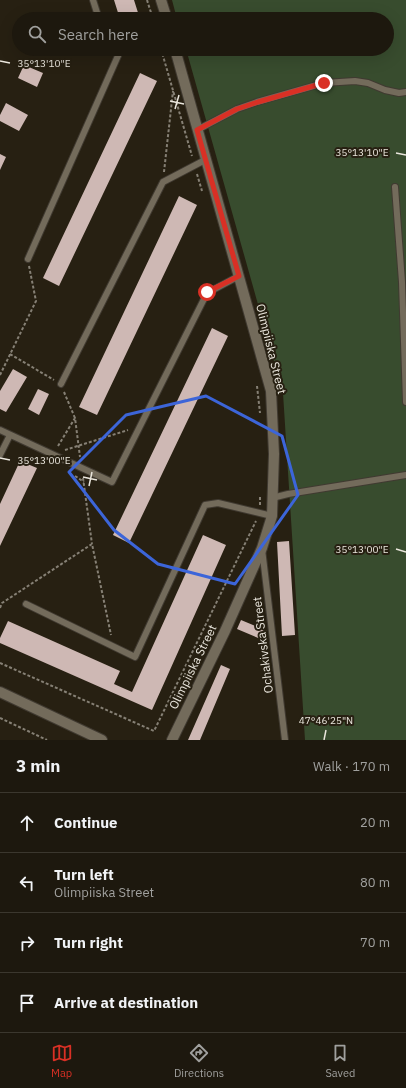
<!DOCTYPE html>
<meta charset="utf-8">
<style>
:root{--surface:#1d180e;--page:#2a251c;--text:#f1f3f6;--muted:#a0a09e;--line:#3b372e;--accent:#d93025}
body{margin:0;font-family:"IBM Plex Sans",sans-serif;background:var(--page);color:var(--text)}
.stop{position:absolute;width:12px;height:12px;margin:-9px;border:3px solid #d93025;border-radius:50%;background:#fff}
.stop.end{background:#d93025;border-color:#fff;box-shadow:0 1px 4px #0008}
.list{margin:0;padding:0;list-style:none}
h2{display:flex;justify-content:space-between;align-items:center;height:52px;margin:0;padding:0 16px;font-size:17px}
h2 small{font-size:13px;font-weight:400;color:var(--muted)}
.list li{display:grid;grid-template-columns:26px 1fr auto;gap:12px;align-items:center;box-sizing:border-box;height:60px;padding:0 16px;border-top:1px solid var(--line)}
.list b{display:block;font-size:15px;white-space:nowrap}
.list p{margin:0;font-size:13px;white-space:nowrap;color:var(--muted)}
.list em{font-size:13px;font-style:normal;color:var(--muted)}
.icon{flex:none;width:22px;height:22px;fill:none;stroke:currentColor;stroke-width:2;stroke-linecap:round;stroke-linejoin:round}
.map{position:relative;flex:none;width:406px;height:740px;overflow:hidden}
.search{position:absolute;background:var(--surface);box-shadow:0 4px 16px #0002;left:12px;right:12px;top:12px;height:44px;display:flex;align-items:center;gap:10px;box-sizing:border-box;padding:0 14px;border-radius:22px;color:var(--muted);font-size:15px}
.sheet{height:292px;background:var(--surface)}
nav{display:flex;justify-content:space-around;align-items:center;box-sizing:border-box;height:56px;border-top:1px solid var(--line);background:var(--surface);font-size:11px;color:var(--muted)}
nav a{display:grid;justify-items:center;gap:2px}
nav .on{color:var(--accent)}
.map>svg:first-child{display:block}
.green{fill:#384c2e}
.building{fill:#ceb8b4}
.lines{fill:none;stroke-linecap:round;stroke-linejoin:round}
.service-casing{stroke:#403a31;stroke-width:8}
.minor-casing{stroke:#403a31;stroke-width:12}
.path{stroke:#868075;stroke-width:2;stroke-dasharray:3 2;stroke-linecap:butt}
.service{stroke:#736b5b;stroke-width:6}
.minor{stroke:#736b5b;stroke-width:10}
.route{stroke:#d93025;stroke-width:5}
.marked{fill:none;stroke:#3c65d9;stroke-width:3;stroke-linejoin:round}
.ticks{fill:none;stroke:#eae6dd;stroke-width:1.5}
.labels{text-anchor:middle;stroke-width:4;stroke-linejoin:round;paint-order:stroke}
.street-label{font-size:12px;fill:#eae6dd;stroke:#272012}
.ticks-label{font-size:10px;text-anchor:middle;fill:#eae6dd;stroke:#272012;stroke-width:4;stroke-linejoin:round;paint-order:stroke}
</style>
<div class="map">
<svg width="406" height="740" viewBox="0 0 406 740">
<rect width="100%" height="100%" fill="#272012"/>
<path class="green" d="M172,0H406V740H305L283,393L186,49H387V19H177Z"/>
<path class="building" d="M114,0H134L140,19H120Z
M24,65L43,73L37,87L18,78Z
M140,73L157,81L59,286L43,278Z
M6,103L28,115L19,131L0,121V115Z
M0,154L6,157L0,170Z
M179,196L197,205L97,415L79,407Z
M212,328L228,336L129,543L113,535Z
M13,369L27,377L6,412L0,409V391Z
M38,389L49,394L39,415L28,409Z
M20,461L37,468L0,546V504Z
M203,535L226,545L152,710L0,643V638L8,621L120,671L114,684L132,692Z
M289,541L295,635L282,636L277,542Z
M241,620L267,631L263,640L237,629Z
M221,665L230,669L200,740H188Z"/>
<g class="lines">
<defs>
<path id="service" d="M93,0L99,19
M197,130L237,109L257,102L324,83L355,81L368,83L385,90L399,93L406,92
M395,187L402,282L406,402
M28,259L121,49
M61,384L163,182L205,160
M0,430L112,482L207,293L239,276
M0,455L10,435
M272,498L288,494L406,475
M262,549L285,740
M26,604L135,657L205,505L218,503L272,516"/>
<path id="minor" d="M161,0L167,19
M0,692L102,740
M172,740L225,631L262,548L272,516L274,454L271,391L175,49"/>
</defs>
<use href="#service" class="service-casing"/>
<use href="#minor" class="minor-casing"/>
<path class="path" d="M147,0L153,19
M161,49L192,156
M164,172L173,91
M197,174L202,191
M10,354L54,380
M0,375L36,301L29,266
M257,386L260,413
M64,392L75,418
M58,446L75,418L80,457
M65,450L128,430
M75,476L84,482
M83,478L92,544
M260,505V495
M0,608L2,603L92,544L111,635
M0,663L154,731L256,521
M0,718L47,740"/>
<use href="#service" class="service"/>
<use href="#minor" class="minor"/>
</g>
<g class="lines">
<path class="route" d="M207,292L239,276L197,130L237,109L258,102L324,83"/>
</g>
<path class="marked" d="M206,396L282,436L298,495L235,584L158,564L114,530L69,472L126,415Z"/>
<path class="ticks" d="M0,61L10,63M170,101L184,104M175,109L179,95M396,153L406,155M0,458L10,460M83,477L97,480M89,486L92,472M396,549L406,552M324,740L326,730"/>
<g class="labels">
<g class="street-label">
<text transform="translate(271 349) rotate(76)" y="4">Olimpiiska Street</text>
<text transform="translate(263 645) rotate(-97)" y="4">Ochakivska Street</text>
<text transform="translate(193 667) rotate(-64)" y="4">Olimpiiska Street</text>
</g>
</g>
<g class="ticks-label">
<text x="44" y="67">35°13'10"E</text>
<text x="362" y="156">35°13'10"E</text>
<text x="44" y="464">35°13'00"E</text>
<text x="362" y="553">35°13'00"E</text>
<text x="326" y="724">47°46'25"N</text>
</g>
</svg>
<div class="stop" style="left:207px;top:292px"></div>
<div class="stop end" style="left:324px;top:83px"></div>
<div class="search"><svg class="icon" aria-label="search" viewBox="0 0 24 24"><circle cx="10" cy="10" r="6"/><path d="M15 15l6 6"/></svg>Search here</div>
</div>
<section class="sheet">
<h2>3 min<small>Walk · 170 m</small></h2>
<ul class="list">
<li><svg class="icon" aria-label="ahead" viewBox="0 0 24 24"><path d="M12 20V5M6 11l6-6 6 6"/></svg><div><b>Continue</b></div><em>20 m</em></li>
<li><svg class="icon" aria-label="left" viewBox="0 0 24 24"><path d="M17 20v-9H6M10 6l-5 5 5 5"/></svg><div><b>Turn left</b><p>Olimpiiska Street</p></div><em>80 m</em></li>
<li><svg class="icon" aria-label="right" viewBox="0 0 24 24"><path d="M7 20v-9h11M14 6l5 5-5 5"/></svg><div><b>Turn right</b></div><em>70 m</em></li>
<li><svg class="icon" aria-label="arrive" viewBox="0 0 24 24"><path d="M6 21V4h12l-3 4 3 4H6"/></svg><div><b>Arrive at destination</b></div></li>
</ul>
</section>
<nav>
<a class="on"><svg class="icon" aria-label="map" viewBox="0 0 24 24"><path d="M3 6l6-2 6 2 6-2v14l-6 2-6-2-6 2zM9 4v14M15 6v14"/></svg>Map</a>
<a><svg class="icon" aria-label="directions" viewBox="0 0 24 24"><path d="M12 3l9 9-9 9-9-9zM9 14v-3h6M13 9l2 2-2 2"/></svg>Directions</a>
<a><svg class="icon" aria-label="saved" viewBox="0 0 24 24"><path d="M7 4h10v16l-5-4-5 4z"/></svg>Saved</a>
</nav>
